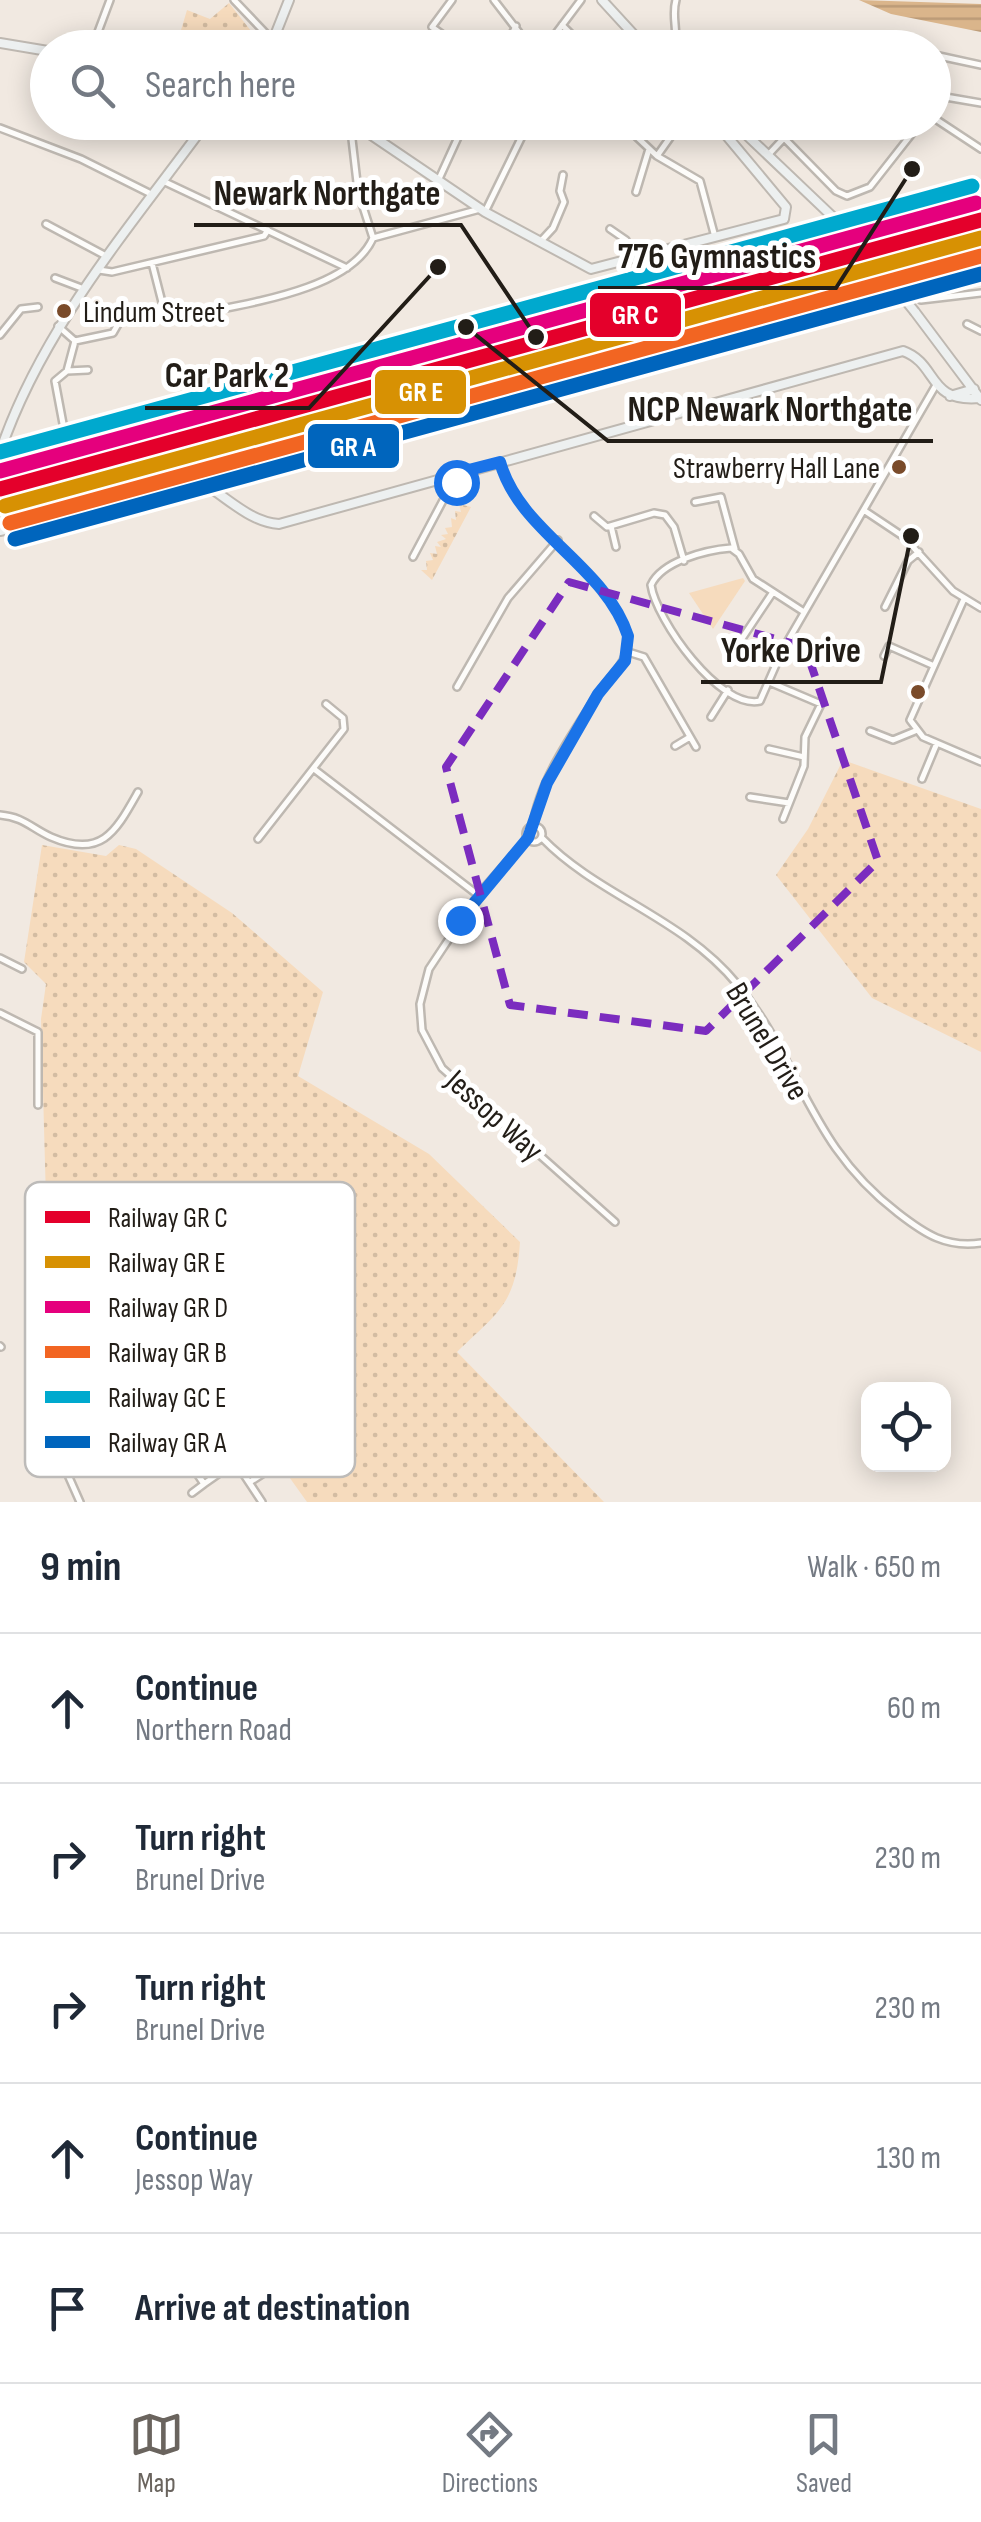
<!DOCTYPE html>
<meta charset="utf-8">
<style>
:root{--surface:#fff;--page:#f2f2f3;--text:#1f2937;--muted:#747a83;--line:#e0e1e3;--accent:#6a645e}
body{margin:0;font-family:"Sofia Sans Condensed",sans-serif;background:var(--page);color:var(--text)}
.controls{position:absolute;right:30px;bottom:30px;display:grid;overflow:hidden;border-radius:20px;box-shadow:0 5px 25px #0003}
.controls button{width:90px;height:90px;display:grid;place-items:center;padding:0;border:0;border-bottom:2px solid var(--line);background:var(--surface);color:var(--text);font:50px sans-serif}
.stop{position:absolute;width:30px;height:30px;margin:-22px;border:8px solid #1a73e8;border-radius:50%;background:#fff}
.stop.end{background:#1a73e8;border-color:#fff;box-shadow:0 2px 10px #0008}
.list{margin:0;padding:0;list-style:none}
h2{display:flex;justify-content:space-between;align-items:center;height:130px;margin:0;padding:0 40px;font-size:42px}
h2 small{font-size:32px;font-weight:400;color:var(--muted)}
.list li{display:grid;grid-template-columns:65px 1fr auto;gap:30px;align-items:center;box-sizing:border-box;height:150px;padding:0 40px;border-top:2px solid var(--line)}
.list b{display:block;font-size:38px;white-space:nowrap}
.list p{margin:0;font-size:32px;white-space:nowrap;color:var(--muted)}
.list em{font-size:32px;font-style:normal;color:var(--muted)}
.icon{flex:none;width:55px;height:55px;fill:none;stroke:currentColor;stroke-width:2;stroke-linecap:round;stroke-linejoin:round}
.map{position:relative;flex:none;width:981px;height:1502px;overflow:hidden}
.search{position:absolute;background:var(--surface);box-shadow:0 5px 25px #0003;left:30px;right:30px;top:30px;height:110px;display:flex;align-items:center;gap:25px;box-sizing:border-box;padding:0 35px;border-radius:55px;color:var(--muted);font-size:38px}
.sheet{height:880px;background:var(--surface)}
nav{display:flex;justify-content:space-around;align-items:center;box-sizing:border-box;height:140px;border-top:2px solid var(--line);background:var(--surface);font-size:28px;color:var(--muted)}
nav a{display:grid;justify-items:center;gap:5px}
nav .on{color:var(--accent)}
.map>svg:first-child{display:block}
.grass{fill:#f6dbbd}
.park{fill:url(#park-dots)}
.water{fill:url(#water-rules)}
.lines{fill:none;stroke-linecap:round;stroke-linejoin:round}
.street-casing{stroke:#beb8b1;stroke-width:10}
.secondary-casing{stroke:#beb8b1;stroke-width:12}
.street{stroke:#fdfcfa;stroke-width:5}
.secondary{stroke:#edf0f0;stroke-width:8}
.rail-casing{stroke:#cbc9c6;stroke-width:6}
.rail{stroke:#fff;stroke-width:2.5;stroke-dasharray:8;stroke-linecap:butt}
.secondary-bridge-casing{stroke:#beb8b1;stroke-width:12;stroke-linecap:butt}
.secondary-bridge{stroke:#edf0f0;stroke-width:8}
.rail-1-casing{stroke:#fff;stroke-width:22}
.rail-2-casing{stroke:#fff;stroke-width:22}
.rail-3-casing{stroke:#fff;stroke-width:22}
.rail-4-casing{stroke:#fff;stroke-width:22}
.rail-5-casing{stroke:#fff;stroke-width:22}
.rail-6-casing{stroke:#fff;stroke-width:22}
.rail-1{stroke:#e4002b;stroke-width:15}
.rail-2{stroke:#d79103;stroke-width:15}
.rail-3{stroke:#e5007d;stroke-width:15}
.rail-4{stroke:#f26522;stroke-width:15}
.rail-5{stroke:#00a9ce;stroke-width:15}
.rail-6{stroke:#0065bd;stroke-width:15}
.route{stroke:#1a73e8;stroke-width:12}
.marked{fill:none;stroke:#7b2cbf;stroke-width:8;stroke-dasharray:20 12;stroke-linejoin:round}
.bus-dot{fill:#7a4b2a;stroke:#fff;stroke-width:4}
.labels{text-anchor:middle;stroke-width:10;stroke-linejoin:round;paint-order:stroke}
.bus-label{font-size:30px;fill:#221d17;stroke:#fff;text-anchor:start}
.street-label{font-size:32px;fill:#221d17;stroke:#fff}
.key{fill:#fff;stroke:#bdbbb9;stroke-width:2.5}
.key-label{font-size:28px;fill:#221d17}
.leader{fill:none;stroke:#221d17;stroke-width:4}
.callout-dot{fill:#221d17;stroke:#fff;stroke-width:4}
.callout-label{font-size:35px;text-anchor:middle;font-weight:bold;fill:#221d17;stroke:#fff;stroke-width:10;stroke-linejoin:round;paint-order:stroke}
.line-badge{stroke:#fff;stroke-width:4}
.badge-label{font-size:28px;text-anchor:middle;font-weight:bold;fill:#fff}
</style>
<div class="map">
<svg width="981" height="1502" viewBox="0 0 981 1502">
<defs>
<pattern id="park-dots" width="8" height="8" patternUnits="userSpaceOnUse" patternTransform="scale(2.5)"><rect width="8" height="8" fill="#f6dbbd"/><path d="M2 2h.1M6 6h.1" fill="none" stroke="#d3bca2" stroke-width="1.8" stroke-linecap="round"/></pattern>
<pattern id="water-rules" width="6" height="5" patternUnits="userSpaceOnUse" patternTransform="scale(2.5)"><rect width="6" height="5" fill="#dab58b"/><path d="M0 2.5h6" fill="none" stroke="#bb9b77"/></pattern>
</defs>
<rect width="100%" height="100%" fill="#f1e9e1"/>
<path class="grass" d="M743,578L745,581L713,629L689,593Z"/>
<path class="park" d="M229,3L259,41L256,47H176L187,10L210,19Z
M459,504L471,507L432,580L421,570H427L426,561L433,560L430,553L437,554L435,546L441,547L437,542L446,539L441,535L448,534L445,528L452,527L451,518L456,520L455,511L461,512Z
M843,760L981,809V1052L872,998L776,875L808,829Z
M42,845L106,856L119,845L136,849L232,913L323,992L298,1076L429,1154L520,1242C516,1305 498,1312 457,1352L604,1502H307L142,1271L123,1281L46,1200L41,1019L46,984L24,962Z"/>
<path class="water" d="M859,0L981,4V32L891,14Z"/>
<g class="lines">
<defs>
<path id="street" d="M234,0L273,41
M452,0L432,27L456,44
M494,0L531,48
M562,25L585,48
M875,41L880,48
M92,48L110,0
M505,48L516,26
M545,48L581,0
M674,48C679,31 671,17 676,0
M939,56L981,65
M934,95L981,103
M934,118L981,149
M350,122L358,191L373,238
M431,122L457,137
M621,122L657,156L700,181L715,237
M714,122L726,130
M0,128L81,159L151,194
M584,133L589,122
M784,138L836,191L847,196L870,187L921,122
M769,154L799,122
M657,156L681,122
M163,181L347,268
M438,181L465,122
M636,192L649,149
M485,212L529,122
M46,224L106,256
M610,229L626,240L631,259
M373,238L480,209
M541,241L553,228L564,202L560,191L563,175
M152,263L165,314L173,319C229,305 348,295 373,238
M99,270L112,272L264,236L268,230
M55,278L84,289
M921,300L981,293
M967,324L981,331
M58,326L75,341L67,371L88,370
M0,335L21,309L38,307
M75,341L113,333L121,319
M64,429L55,381L67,371
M29,438L177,402
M501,464C521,534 606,566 628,637C629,665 609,675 596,697C572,735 539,781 533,825
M695,502L721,497L735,549
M865,511L904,537L953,591L981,608
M594,516L607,527L654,513L665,515L674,527L684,561
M611,526L616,547
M413,557L456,476
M964,599L910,720L923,737L981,762
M885,607L908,561L919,552
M804,612L753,579L739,554L731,548C706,550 662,561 651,585C656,620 720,710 760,701L782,651L936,385
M737,646L773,592
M628,652L644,657L696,747
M884,656L889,646L932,665
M769,682L821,704L805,737L804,766L783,819
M457,687L508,598L558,540
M711,717L728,690
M870,731L893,740L915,731
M675,746L690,737
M769,749L804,757
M314,769L478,895
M922,779L937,743
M750,797L789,803
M0,815C24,817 31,828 51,837C102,859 116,831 138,792
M526 834a8 8 0 1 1 16 0a8 8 0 1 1-16 0Z
M528,838L478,895L429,969L420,1004L422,1030L442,1068L615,1222
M542,838C598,896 682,917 737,984C803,1065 808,1144 898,1213C925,1234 946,1248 981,1243
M258,839L344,729L343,718L326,704
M0,958L22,969
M0,1013L38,1032V1105
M49,1331L91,1335L100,1341L135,1411L136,1420L130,1426L68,1436L64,1442L68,1475L80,1502
M77,1333L79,1316L96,1299
M0,1346L1,1347
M106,1348L154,1330L145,1317
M176,1373L187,1391
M71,1388L69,1406L76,1434
M130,1403L198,1357
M229,1452L262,1502
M198,1475L204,1484L234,1463
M250,1482L273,1467
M192,1493L204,1484"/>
<path id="secondary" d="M602,0L646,48
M0,43L48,51
M270,48L289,0
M352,122L485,212L591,269L784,219L786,207L726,135L729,122
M733,122L857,240
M915,312L981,400
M950,396L974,389
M0,452C42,328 130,227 207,122
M0,531C52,522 129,469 176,474C215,479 239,521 279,524L903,351C939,364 926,403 980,398"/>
</defs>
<use href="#street" class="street-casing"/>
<use href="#secondary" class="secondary-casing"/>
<use href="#street" class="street"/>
<use href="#secondary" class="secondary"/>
<defs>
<path id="rail" d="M406,380L447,376L656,324L981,228"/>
</defs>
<use href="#rail" class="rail-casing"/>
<use href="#rail" class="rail"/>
<defs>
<path id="secondary-bridge" d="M857,240L915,312"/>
</defs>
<use href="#secondary-bridge" class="secondary-bridge-casing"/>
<use href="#secondary-bridge" class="secondary-bridge"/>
<defs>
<path id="rail-1" d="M0,489L981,220"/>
<path id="rail-2" d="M5,506L981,238"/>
<path id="rail-3" d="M0,471L976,203"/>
<path id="rail-4" d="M10,523L981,256"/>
<path id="rail-5" d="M0,452L972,186"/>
<path id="rail-6" d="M15,539L981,274"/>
</defs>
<use href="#rail-1" class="rail-1-casing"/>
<use href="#rail-2" class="rail-2-casing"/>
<use href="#rail-3" class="rail-3-casing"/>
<use href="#rail-4" class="rail-4-casing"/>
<use href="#rail-5" class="rail-5-casing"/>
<use href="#rail-6" class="rail-6-casing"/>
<use href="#rail-1" class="rail-1"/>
<use href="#rail-2" class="rail-2"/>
<use href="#rail-3" class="rail-3"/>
<use href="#rail-4" class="rail-4"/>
<use href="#rail-5" class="rail-5"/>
<use href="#rail-6" class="rail-6"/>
</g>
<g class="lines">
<path class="route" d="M456,482L457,473L500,462C520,533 605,565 628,636L625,661L598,694L547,783L528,838L460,920"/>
</g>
<path class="marked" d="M569,582L805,647L878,861L706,1031L510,1005L446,767Z"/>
<g class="bus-dot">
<circle cx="64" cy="311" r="9"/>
<circle cx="899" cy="467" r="9"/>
<circle cx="918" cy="692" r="9"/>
</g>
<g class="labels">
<g class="bus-label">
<text x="83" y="322">Lindum Street</text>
<text x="880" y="478" text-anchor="end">Strawberry Hall Lane</text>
</g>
<g class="street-label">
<text transform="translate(768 1041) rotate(59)" y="11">Brunel Drive</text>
<text transform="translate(495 1115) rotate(42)" y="11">Jessop Way</text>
</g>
</g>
<rect x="25" y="1182" width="330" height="295" rx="15" class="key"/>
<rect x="45" y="1211" width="45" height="12" fill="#e4002b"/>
<rect x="45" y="1256" width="45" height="12" fill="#d79103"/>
<rect x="45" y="1301" width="45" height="12" fill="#e5007d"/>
<rect x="45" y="1346" width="45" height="12" fill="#f26522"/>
<rect x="45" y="1391" width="45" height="12" fill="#00a9ce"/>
<rect x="45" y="1436" width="45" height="12" fill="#0065bd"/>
<g class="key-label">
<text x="108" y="1227">Railway GR C</text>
<text x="108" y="1272">Railway GR E</text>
<text x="108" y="1317">Railway GR D</text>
<text x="108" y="1362">Railway GR B</text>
<text x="108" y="1407">Railway GC E</text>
<text x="108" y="1452">Railway GR A</text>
</g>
<path class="leader" d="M536 337L461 225H194M912 169L836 288H598M438 267L309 408H145M466 327L608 441H933M911 536L881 682H701"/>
<g class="callout-dot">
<circle cx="536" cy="337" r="10"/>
<circle cx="912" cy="169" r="10"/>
<circle cx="438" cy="267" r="10"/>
<circle cx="466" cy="327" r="10"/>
<circle cx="911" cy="536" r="10"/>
</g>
<g class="callout-label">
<text x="327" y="205">Newark Northgate</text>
<text x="717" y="268">776 Gymnastics</text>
<text x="227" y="387">Car Park 2</text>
<text x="770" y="421">NCP Newark Northgate</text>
<text x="791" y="662">Yorke Drive</text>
</g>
<g class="line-badge">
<rect x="588" y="291" width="95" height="48" rx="10" fill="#e4002b"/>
<rect x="373" y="368" width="95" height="48" rx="10" fill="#d79103"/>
<rect x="306" y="422" width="95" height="48" rx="10" fill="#0065bd"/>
</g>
<g class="badge-label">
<text x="635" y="324">GR C</text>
<text x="421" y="401">GR E</text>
<text x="353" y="456">GR A</text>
</g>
</svg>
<div class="controls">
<button><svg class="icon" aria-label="locate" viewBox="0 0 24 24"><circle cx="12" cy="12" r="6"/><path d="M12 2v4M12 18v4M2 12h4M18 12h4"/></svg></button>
</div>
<div class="stop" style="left:456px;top:482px"></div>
<div class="stop end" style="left:460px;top:920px"></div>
<div class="search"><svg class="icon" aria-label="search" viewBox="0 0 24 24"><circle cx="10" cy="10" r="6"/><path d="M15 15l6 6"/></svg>Search here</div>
</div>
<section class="sheet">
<h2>9 min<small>Walk · 650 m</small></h2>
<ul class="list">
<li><svg class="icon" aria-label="ahead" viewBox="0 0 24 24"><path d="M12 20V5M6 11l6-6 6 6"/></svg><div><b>Continue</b><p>Northern Road</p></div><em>60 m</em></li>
<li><svg class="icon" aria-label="right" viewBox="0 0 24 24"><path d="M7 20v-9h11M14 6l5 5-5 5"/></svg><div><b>Turn right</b><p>Brunel Drive</p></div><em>230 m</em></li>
<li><svg class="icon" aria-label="right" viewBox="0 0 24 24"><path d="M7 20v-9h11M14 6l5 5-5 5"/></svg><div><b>Turn right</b><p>Brunel Drive</p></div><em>230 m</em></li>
<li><svg class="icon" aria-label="ahead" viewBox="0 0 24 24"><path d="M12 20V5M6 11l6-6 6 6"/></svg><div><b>Continue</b><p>Jessop Way</p></div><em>130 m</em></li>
<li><svg class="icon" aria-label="arrive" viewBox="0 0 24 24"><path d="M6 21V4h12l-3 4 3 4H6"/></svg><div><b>Arrive at destination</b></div></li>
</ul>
</section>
<nav>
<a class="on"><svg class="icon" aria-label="map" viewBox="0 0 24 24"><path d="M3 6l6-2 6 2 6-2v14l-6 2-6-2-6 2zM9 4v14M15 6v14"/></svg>Map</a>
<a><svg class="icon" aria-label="directions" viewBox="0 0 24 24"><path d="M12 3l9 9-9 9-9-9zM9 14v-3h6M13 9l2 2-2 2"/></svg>Directions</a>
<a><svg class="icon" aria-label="saved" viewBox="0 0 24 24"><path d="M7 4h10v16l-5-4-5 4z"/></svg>Saved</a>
</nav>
